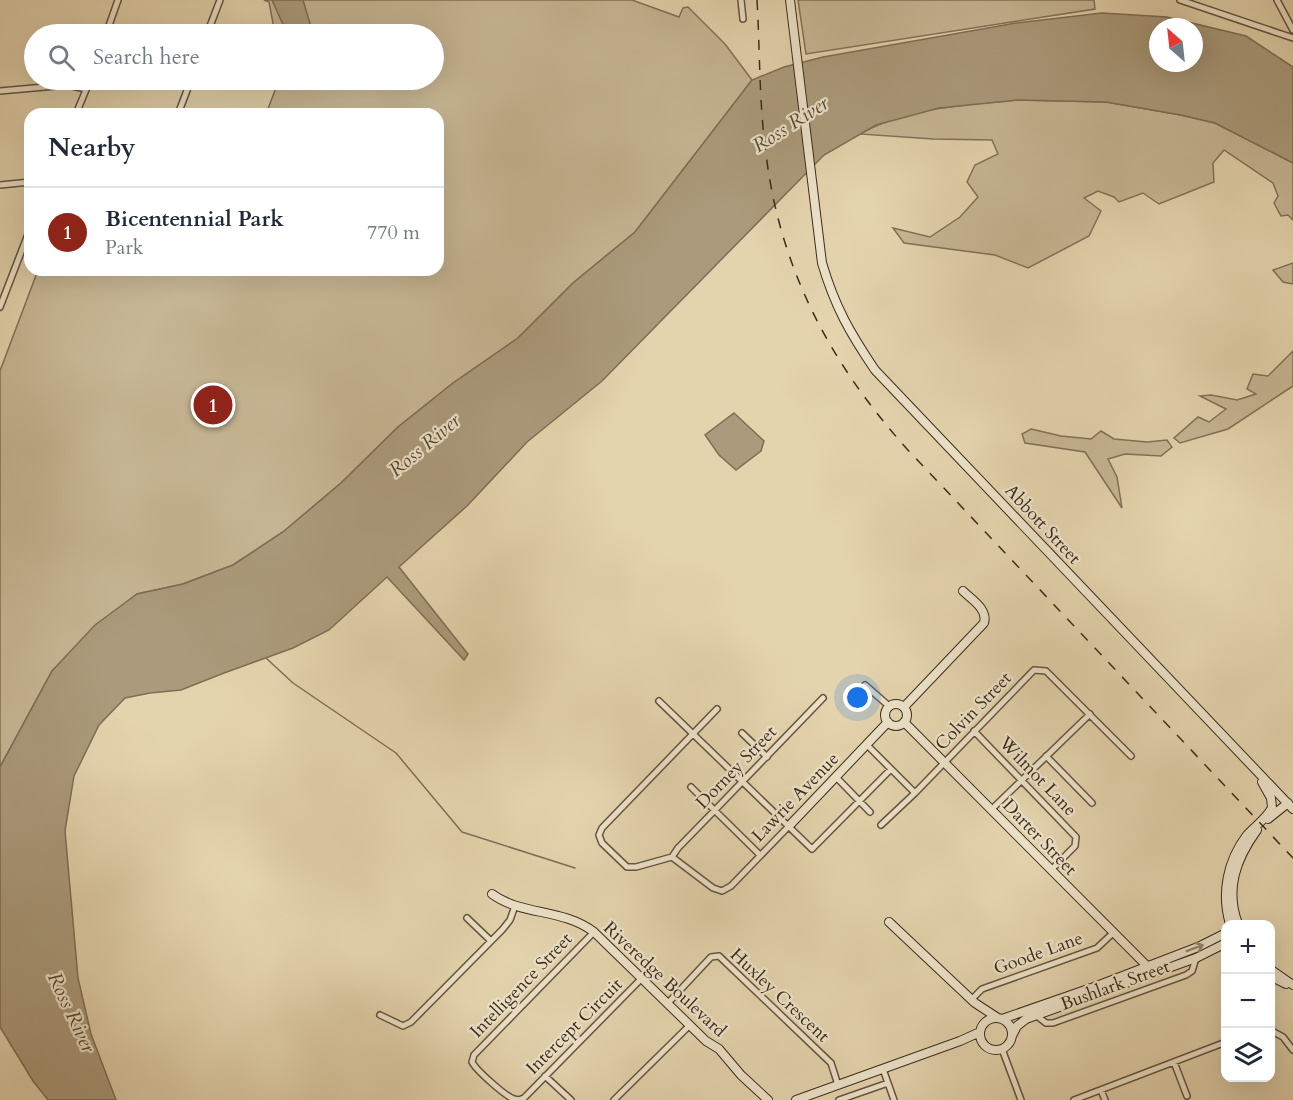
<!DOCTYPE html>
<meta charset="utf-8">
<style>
:root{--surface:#fff;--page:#f6f6f7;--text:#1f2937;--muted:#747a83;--line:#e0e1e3;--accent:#8f2418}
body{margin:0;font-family:Cardo,serif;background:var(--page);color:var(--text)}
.controls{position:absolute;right:18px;bottom:18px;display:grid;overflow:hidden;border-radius:12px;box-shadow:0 6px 24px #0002}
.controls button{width:54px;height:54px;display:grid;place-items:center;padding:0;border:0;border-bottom:2px solid var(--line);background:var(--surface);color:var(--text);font:30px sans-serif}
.compass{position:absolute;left:1149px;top:18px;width:54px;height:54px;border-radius:50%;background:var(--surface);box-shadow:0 6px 24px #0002;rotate:333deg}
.you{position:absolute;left:858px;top:698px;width:21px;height:21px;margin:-15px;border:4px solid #fff;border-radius:50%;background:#1a73e8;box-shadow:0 0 0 9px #1a73e833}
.badge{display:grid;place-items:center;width:39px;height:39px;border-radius:50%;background:var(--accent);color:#fff;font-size:20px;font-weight:700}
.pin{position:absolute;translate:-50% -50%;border:3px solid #fff;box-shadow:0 2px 6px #0006}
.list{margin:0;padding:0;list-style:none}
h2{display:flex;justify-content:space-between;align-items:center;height:78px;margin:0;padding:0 24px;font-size:26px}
h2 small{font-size:20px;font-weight:400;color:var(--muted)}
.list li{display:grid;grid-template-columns:39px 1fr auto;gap:18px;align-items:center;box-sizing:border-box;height:90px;padding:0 24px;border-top:2px solid var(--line)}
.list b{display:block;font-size:22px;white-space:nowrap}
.list p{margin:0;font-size:20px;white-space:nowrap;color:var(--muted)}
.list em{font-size:20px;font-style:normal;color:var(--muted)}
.icon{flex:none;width:33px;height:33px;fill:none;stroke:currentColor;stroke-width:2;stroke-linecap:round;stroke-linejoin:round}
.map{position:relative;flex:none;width:1293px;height:1100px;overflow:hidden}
.search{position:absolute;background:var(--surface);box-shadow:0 6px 24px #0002;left:24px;top:24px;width:420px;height:66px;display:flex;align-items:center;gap:15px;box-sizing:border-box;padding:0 21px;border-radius:33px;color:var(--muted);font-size:22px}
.panel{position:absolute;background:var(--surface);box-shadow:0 6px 24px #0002;left:24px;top:108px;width:420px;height:168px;border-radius:18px}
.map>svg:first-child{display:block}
.green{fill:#c7b795;stroke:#817158;stroke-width:1.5}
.water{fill:#ab9b7c;stroke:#7e6e55;stroke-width:1.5;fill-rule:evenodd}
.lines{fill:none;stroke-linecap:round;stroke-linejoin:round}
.stream{stroke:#7e6e55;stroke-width:1.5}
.street-casing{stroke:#65553f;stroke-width:8}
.secondary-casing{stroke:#3b2b1a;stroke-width:10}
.street{stroke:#ede3ca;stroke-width:5}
.secondary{stroke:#ede3ca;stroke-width:8}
.rail{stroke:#3b2b1a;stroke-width:1.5;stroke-dasharray:10 10;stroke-linecap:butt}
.oneway{stroke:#948772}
.labels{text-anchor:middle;stroke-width:4.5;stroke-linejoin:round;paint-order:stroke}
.street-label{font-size:18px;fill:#3b2b1a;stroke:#ede3ca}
.water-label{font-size:20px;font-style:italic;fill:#574732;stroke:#ede3ca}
</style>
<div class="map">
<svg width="1293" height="1100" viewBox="0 0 1293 1100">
<rect width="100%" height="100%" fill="#e4d4ae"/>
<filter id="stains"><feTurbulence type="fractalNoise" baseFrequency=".00333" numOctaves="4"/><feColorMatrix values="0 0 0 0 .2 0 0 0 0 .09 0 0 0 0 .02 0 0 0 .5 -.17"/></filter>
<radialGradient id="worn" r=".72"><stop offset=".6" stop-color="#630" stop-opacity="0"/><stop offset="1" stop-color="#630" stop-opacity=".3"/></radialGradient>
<path class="green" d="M264,0H632L679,17L683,8L688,7L725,44L752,80L635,232L573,283L518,338L453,383L398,427L341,483L283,532L233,565L183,584L137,594L52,671L0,767V371L38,270H438V114H266L279,80H434V34H275L269,2Z
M798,0H1094L1095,9L806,54Z
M1018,100L1106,102L1181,115L1215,123L1293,163V220L1288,215L1281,216L1274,203L1278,196L1273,183L1224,150L1213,163L1214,182L1159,204L1143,193L1119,202L1114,197L1098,191L1084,198L1101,211L1089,236L1028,268L995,255L904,243L893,228L930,237L960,217L978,197L967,182L975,165L998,154L992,140L933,139L860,134C907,107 965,105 1018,100Z
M1293,263V284L1283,282L1273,270Z
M1293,351V386L1228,429L1180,443L1174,438L1198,417L1209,422L1226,409L1200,396L1211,395L1237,400L1256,394L1247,389L1253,374L1268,376Z
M1031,429L1061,436L1091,439L1101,431L1114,439L1147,442L1167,440L1172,447L1161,456L1125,454L1108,459L1117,477L1122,508L1085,452L1025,443L1022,434Z"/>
<path class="water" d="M272,0H303L312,30L311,34H285V29Z
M1102,13L1167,17L1246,36L1293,67V163L1215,123L1181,115L1106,102L1018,100L939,108L876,125L824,155L602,381L527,442L468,505L399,567L468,654L464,660L387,577L329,630L293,648L224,673L181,690L150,693L125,698L99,725L74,776L65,831L78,978L91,1034L116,1100H48L33,1081L0,1027V767L52,671L95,625L137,594L183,584L233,565L283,532L341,483L398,427L453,383L518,338L573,283L635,232L752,80L784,67L823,57L1016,23ZM1158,27H1194V63H1158Z
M734,413L764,441L761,451L736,470L719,455L705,435Z"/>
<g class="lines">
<path class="stream" d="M266,658L293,683L396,753L462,832L575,868"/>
<defs>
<path id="street" d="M741,0L743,19
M1180,0L1293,38
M1277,0L1293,30
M106,34L118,0
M207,34L220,0
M0,91L67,85L86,89
M76,114L90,80
M178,114L191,80
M0,185L30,182
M0,307L30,229
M865,685L889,706
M659,701L812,849L891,769
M717,709L602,828L599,835L602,843L627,867H636L672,857L713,888L722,891L731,886L789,826
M974,731L1076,837L1075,846L1052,869
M742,733L767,757
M867,745L915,793
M1046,756L1092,803
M836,777L870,812
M691,787L760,855
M992,809L1090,714
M881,825L915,793L1034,670L1046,671L1131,756
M672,857L678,848L715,810L823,698
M467,918L491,941
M594,932L474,1055L472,1062C476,1070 505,1096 514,1099C519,1100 519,1100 524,1098L642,978
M972,999L982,989L1097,948L1114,932
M668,1003L711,957L719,956L831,1063L838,1085
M380,1015L403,1026L411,1022L502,930L510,920L515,906
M1037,1016L1046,1023H1053L1186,975L1192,971L1196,958
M1270,1030L1283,1037L1293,1050
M1002,1049L1021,1100
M1174,1062L1187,1096
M883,1069L894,1100
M545,1076L571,1100
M1101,1090L1105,1100
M614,1100L690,1025
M839,1100L888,1083
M1074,1100L1226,1042"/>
<path id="secondary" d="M790,0L822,263C835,307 850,333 875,370L1293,809
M885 715a11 11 0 1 1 22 0a11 11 0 1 1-22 0Z
M904,707L984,623C988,609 972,600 963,591
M904,722L1147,966L1150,975
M1268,819L1288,803
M789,826L888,722
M492,894C522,916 562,908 594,932L706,1041L719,1049L741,1075L768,1100
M889,922L975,1003L998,1018
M1230,924C1221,894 1227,861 1247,835C1255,826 1266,819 1272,808L1271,798L1262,782
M1238,924C1225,889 1236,859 1257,830
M1270,969L1293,985
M1270,976L1286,984
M980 1034a16 16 0 1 1 32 0a16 16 0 1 1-32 0Z
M1002,1019L1094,987L1198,947L1226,933
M1013,1034L1017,1026L1026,1019L1196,958L1226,943
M796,1100L960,1041L980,1032"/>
</defs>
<use href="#street" class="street-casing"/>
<use href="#secondary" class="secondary-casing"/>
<use href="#street" class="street"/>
<use href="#secondary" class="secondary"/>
<path class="rail" d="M757,0C760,51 759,103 766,154C780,269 830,363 907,449L1293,858"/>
</g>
<defs><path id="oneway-shaft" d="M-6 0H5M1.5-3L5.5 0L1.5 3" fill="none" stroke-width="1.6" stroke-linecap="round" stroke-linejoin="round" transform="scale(1.5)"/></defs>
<use class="oneway" href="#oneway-shaft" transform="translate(1195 948) rotate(-21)"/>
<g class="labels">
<g class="street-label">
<text transform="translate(1043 524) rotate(47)" y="6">Abbott Street</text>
<text transform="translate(973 711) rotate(-46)" y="6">Colvin Street</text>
<text transform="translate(736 767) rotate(-46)" y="6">Dorney Street</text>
<text transform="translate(1038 776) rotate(46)" y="6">Wilmot Lane</text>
<text transform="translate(795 797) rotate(-46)" y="6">Lawrie Avenue</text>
<text transform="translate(1040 837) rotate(46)" y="6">Darter Street</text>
<text transform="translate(1038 953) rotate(-20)" y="6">Goode Lane</text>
<text transform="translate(665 979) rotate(43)" y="6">Riveredge Boulevard</text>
<text transform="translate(521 985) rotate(-46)" y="6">Intelligence Street</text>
<text transform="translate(1115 985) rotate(-20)" y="6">Bushlark Street</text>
<text transform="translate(780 995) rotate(43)" y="6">Huxley Crescent</text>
<text transform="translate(574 1026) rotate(-45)" y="6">Intercept Circuit</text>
</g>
<g class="water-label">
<text transform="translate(790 124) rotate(-33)" y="7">Ross River</text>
<text transform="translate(424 445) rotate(-40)" y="7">Ross River</text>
<text transform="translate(72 1012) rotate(65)" y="7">Ross River</text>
</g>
</g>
<rect width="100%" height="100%" filter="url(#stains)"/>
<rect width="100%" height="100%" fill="url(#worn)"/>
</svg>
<div class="controls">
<button>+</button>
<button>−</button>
<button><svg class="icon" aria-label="layers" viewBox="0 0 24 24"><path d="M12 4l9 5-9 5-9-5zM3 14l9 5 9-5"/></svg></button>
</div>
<svg class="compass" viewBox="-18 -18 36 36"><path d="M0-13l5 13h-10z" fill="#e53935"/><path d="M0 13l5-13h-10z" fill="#747a83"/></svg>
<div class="you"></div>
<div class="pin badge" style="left:213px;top:405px">1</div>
<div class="search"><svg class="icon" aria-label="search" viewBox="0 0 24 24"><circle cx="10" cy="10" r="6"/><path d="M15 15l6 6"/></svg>Search here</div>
<section class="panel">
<h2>Nearby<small></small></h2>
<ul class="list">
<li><span class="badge">1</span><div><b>Bicentennial Park</b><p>Park</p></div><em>770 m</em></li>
</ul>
</section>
</div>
